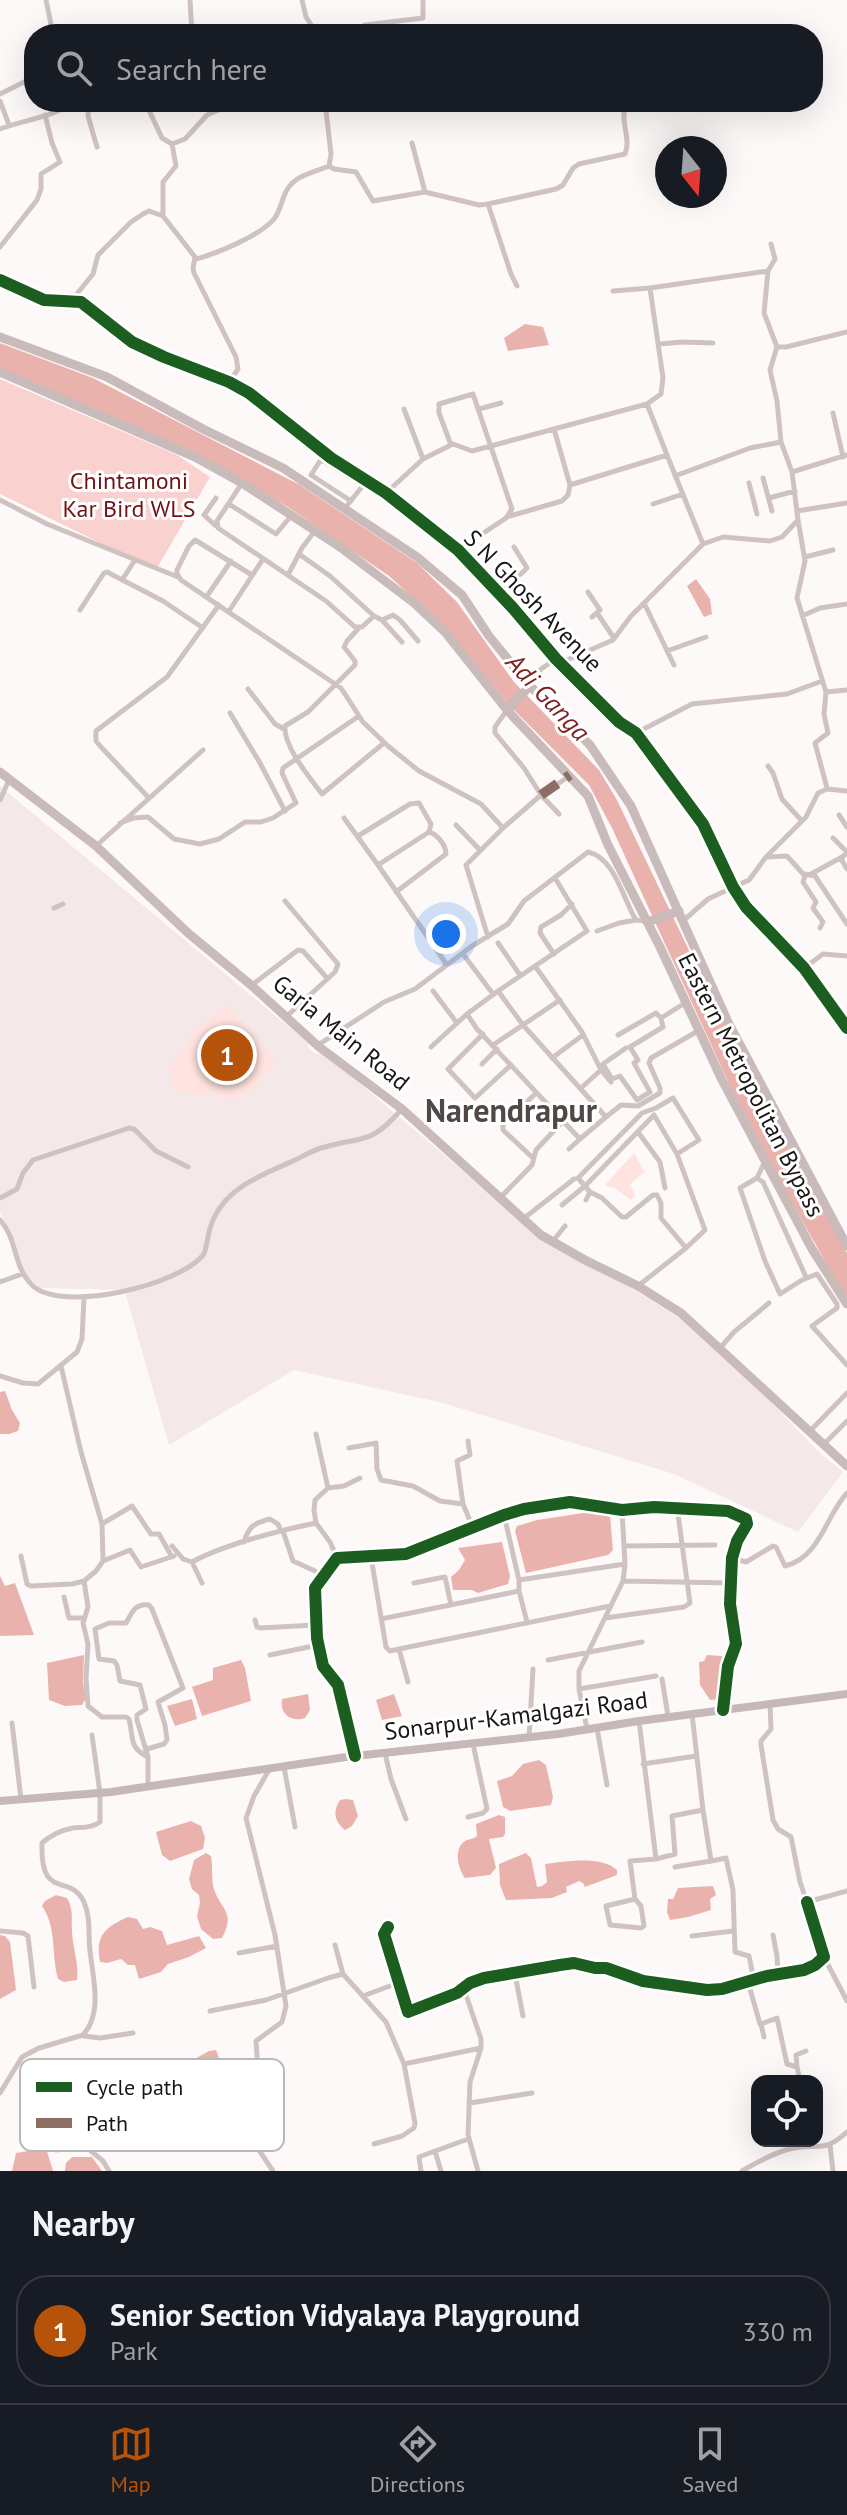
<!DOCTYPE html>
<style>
:root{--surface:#171b24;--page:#242831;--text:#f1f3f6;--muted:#9ea1a6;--line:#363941;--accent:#b45309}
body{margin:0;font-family:"PT Sans",sans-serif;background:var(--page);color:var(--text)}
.controls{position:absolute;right:24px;bottom:24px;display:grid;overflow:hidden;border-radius:16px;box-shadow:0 8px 32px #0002}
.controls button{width:72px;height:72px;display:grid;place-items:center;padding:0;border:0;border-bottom:2px solid var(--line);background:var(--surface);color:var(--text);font:40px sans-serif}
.compass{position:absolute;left:655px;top:136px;width:72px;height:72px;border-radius:50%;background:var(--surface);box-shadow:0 8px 32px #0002;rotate:163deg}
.you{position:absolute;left:446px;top:934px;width:28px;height:28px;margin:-20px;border:6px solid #fff;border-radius:50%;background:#1a73e8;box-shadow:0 0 0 12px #1a73e833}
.badge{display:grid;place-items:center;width:52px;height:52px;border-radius:50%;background:var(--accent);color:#fff;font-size:26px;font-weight:700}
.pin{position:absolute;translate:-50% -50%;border:4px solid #fff;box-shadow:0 2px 8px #0006}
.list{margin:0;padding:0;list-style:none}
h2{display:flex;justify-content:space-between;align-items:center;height:104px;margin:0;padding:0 32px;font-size:34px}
h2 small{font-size:26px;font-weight:400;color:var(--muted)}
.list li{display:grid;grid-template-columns:52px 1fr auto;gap:24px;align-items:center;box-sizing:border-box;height:112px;margin:0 16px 16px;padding:0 16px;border:2px solid var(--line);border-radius:32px}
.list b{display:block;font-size:30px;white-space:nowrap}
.list p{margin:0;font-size:26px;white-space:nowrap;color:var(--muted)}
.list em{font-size:26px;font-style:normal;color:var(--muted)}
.icon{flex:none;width:44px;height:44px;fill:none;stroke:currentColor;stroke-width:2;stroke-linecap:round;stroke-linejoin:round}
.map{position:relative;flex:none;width:847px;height:2171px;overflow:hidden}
.search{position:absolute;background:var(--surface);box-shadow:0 8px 32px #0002;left:24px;right:24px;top:24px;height:88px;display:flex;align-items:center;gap:20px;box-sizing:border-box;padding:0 28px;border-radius:32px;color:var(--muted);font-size:30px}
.sheet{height:232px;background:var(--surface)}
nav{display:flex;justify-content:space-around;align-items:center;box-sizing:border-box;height:112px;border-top:2px solid var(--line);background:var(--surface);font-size:22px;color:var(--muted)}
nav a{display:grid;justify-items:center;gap:4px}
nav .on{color:var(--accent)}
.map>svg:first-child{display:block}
.built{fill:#f4e9e8}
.green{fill:#ffe3e0}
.forest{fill:#f9d2cf}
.water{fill:#eab2ad}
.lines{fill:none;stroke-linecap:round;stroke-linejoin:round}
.minor{stroke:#cfc3c2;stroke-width:5}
.secondary{stroke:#c6b8b8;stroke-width:8}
.primary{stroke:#c8bbba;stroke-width:9}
.quiet{stroke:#8d6e63;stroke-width:10;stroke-dasharray:20 10;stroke-linecap:butt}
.cycleway-casing{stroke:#fff;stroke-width:17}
.cycleway{stroke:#1b5e20;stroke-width:12}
.labels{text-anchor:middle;stroke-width:6;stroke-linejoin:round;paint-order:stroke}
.park-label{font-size:24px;fill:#701315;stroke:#fff}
.street-label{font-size:24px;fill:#1a1616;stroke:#fff}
.water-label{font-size:26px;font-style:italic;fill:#7e2120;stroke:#fff}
.district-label{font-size:32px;font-weight:bold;fill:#504746;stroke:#fff}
.key{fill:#fff;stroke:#bab9b9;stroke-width:2}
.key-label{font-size:22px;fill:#1a1616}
</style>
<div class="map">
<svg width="847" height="2171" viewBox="0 0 847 2171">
<rect width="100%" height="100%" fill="#fef9f9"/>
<path class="built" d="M0,786L307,1042L309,1049L316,1054L323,1053L350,1075L516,1216L686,1322L751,1382L820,1453L843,1472L798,1532L674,1474L443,1403L294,1370L169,1445L125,1292L128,1290L40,1288L26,1275L0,1211Z"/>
<path class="green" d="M229,1003L236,1015L277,1058C271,1063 272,1067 268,1072C262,1080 258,1078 254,1089C231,1101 232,1106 208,1091L202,1096L190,1091L177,1093L170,1074V1067L194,1030Z
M634,1153L645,1172L630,1184L635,1195L631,1200L616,1189L605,1185Z"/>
<path class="forest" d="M0,379L177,455L210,477L156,570L0,494Z"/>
<path class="water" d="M525,324L543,327L549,345L508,351L504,338Z
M0,343L93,378L300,485L417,563L457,602L514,682L599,770L617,800L720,1015L847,1253V1300L791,1201L730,1086L612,828L589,785L509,705L444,626L389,576L288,507L192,451L0,370Z
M696,579L710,599L712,614L704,617L687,586Z
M5,1391L12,1410L20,1423L18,1431L9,1434H0V1392Z
M590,1512L610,1515L613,1550L608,1555L526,1573L515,1531L517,1526L537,1520Z
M502,1542L510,1576L508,1584L478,1593L472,1590H453L451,1577L459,1570L465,1560L458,1548Z
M0,1576L5,1586L15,1583L34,1635L0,1636Z
M84,1655L83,1682L86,1698L82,1705L65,1706L49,1700L47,1663Z
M707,1655L722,1656L728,1662L722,1699L710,1700L700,1685L699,1662L704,1661Z
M241,1660L245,1668L251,1701L202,1716L192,1687L213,1680V1668Z
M308,1694L310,1710L305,1718C291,1723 279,1713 282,1699Z
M394,1694L402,1716L382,1720L376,1700Z
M192,1699L197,1719L175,1726L167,1706Z
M539,1760L546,1765L553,1797L551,1805L510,1811L503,1807L497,1781L512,1776L523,1764Z
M346,1799L353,1800L358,1816L352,1826L345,1830C335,1822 332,1812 340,1800Z
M499,1815L505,1817V1834L503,1837L489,1839L496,1868L490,1875L465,1878C458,1869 453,1849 465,1841C469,1839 474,1839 477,1836L476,1824Z
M191,1821L201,1826L205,1838L203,1849L170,1861L162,1855L156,1832Z
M206,1853L211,1856C213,1867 211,1879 214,1889C221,1911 236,1911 222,1938L213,1939L201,1929L197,1916L200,1903L199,1895L192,1889L189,1879L194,1860Z
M526,1853L531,1858L537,1887L542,1886L547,1882L545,1864C565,1862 600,1855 617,1870V1875L585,1887L583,1883L579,1881L566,1887L567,1892L552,1898L506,1900L500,1885L499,1864Z
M713,1886L716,1895L710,1899L711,1910L688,1917L670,1920L667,1912L668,1899H673L678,1888Z
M56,1895L67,1898C74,1910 71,1919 72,1932C73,1949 79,1963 77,1980L64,1982L58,1979C51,1954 57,1927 42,1906L45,1901Z
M128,1917L137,1919L143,1929L150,1927L162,1931L167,1945L199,1936L206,1948L189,1957L168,1964L161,1972L139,1979L135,1965H128L121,1959L107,1963L100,1962C95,1936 105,1927 128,1917Z
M0,1935L5,1936L10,1942L16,1990L0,1999Z
M216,2050L219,2058L214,2069L195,2073L190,2068L191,2061L209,2051Z
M46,2148L53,2171H12L16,2153Z
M72,2157H92L102,2171H65L66,2163Z"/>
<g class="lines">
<path class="minor" d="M46,0L53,34
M190,0L192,34
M302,0L306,17L317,34
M343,34L365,25L423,18V0
M0,94L34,77
M0,101L9,125
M146,104L162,138L172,144L185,139L207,115L236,102
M0,129C19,121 59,116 71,102
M412,143L425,192
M97,147L88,116L89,102L115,107L152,102
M329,166L334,169L356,172L373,201L425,192L479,205L488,204L556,189L563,185L573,168L579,164L625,154C632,138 618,119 627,104L634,102
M488,204L511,274L517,286
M163,216V182L176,166L172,144
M771,244L775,259L768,271L764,313L777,347H786L847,332
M0,247L37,200L41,189V174L60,162L52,143L45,115
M196,259C216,254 261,235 274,219C279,213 281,204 284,196C292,175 310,174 329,166L331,154L325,102
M0,280L44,300L81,302L132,342L164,357L229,382L249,393L331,458L386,493L458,550L512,607L556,659L619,722L636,733L703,824L733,887L746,907L804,968L847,1028
M613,291L650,288L768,271
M72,300L93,274L98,255L131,222L143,214L149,211L163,216L195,257L193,268L194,273L236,357L238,369L229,382
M660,344L682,342L713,343
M777,347L770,370L777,401L781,442L792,472L798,520
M647,404L667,455
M404,409L423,459
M479,409L501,403
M833,413L843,457
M554,429L570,485
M451,445L439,413V404L473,394L512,509L506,518L458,550
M792,472L847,455
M675,476L750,448L781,442
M763,478L772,511
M242,483L217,521L218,528L326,601L355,627H362L374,616L382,620L393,615L400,620L418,641
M749,483L757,514
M386,493L423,459L453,444L472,451L647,404L661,394L663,378L650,288
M216,498L204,515L216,526
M769,498L795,491
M0,500L47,524L178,577
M229,504L276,534L291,516
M653,504L683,494
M345,508L361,488L362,485L324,461H320L311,475L351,501
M797,511L847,503
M510,516L562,501L568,495L570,485L667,455L703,544L631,616L613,640L560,663
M703,544L723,537L770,541L782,537L798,520L805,561L797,598L826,692
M299,554L330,576L374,616
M805,557L833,550
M252,575L195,540L189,546L177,570V574L181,580L341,688L363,722L388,746L419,771L481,804L503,828
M288,575L302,548L314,532
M122,580L135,560
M496,589L522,573L527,568L514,547
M588,592L600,610L592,617
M207,596L231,561
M644,603L674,665
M80,610L104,573L107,572L163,601L203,628
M229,611L263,559
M597,613L614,638
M802,616L820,608L847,604
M382,620L402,642
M358,629L347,641L344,647L355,661V665L308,712L285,726C283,746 310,778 322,794L384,743
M667,651L706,637
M528,684L541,669L556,659
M248,689L275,724L284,729
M230,713L260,763L285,811
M636,733L692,704L787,694L822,681
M768,766L773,773L782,799L802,821
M827,788L815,743L828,733L824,714L826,692L847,690
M148,797L101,747L96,741V731L167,677L219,605
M0,800L9,780
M559,814L541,795L568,777
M839,815L847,827
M344,818L378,865
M120,823L134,818L148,817L174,839L200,844L219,839L245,822H261L273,818L296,803L282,773L283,768L359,716
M456,825L480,850
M429,832L378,865L447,965
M358,836L410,804L419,803L431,824L429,832
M833,838L847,852
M97,845L203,750
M847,852L841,859L847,869
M767,857L787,856L805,876L803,882L816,902L813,908L823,922L820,928
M805,874L815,876L847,924
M811,874L842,857
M396,892L446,854C446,845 437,834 429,832
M285,901L338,964L335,972L287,1016
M54,908L63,904
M684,920L708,899L749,880L766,857L806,817L818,793L827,789L847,791
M597,931L619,923L636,920
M488,937L466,865L503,828L541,795L524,768L495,733V727L507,710
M498,943L520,975
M463,954L493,994
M554,954L540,933L541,927L561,915L572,904
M535,966L582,1032L601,1070
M804,968L823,954L847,956
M252,985L298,950L303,951L327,978
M433,991L457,1023
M498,991L587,931L555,878
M483,1034L448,1069L475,1098L511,1065
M618,1035L656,1013L661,1018
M318,1045L384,1002L415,989L472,946L508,924L524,901L588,852C615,858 623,899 636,920L647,921
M493,1045L560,1000
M431,1047L467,1014
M626,1048L603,1064L612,1079L620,1076L637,1100L650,1092L634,1063L638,1060L630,1047L663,1027L661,1018L685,1003
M552,1058L583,1035
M482,1064L497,1049
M581,1088L601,1070L611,1082
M606,1117L621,1105L638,1106L660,1093V1088L649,1063L651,1058L698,1031
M638,1132L660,1162L665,1188
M569,1149L580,1139
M533,1158L503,1130V1125L536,1093
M757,1178L765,1161
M501,1197L532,1165L536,1150L563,1121L477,1029L467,1014L498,991L523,1025L606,1117L580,1139L563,1121
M0,1198L17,1189L23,1173L33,1160L129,1128L134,1129L156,1151L188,1167
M586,1200L590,1192L578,1178L642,1113L656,1108L673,1098L699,1140L677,1154L705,1230L686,1248L661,1218V1203L657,1195H653L626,1217H622L602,1198L590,1192
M562,1205L585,1186L654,1115L677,1154
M523,1219L574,1179
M0,1220C18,1240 13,1267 32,1285C61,1314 181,1285 204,1254C208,1242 208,1229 214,1218C228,1187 264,1174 293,1161C302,1157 311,1151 321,1148C365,1135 368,1147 402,1109
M553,1241L565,1226
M806,1277L763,1182L757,1178L740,1188L765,1261L780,1294L802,1280L817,1274L837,1304V1308L812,1326L847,1365
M0,1282L22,1274
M638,1286L686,1248
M720,1348L734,1332L769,1303
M0,1376L23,1383L38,1384L77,1352L82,1339L84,1297
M810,1431L847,1393
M316,1434L328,1488L315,1500L314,1510L316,1523L330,1542L337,1558
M823,1445L847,1421
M349,1448L376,1443L377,1469L381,1480L413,1486L440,1501L463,1504L473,1528
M328,1488L344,1486L360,1478
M463,1504L457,1461L470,1455L468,1441
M504,1515L519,1580
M102,1524L132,1506L151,1534H159L172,1557
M283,1531L293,1561L324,1575
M244,1542C249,1526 254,1523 270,1519L278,1524L281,1531
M172,1546L183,1559L192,1562C223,1545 280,1530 316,1523
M624,1546L715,1545
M736,1552L739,1560L746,1562L773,1546L776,1547L785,1566C820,1558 826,1515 847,1493
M21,1556L27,1584L31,1586L72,1584L84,1581L96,1571L103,1561L102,1524L81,1452L61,1366
M371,1557L386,1647L390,1651L399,1649
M103,1561L130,1550L141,1567L174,1556
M192,1562L202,1583
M84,1581L88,1607L83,1623L88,1644L86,1678L88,1706L102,1717H126L129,1719C134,1738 128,1747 148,1757V1787
M623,1581L731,1583
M414,1583L445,1577L451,1605
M64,1597L69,1618H84
M605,1618L684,1607L690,1603L677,1507
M381,1619L519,1591
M255,1620L257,1627L260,1628L315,1625
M527,1622L519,1591V1580L625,1564
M270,1655L318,1645
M548,1660L642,1642
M662,1679L668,1716
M408,1682L399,1649L610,1606
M579,1689L656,1676
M770,1705L771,1729L761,1741V1745L773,1820L778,1829L791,1837L800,1882L807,1902L847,1891
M692,1714L703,1810L711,1861L726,1858L733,1890L735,1952L749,1956L754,1980
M12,1723L21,1799
M597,1728L607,1785
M587,1729L579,1689V1671L623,1581L625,1564L622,1510
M529,1738L533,1669
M147,1749L164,1744L167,1740L165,1725L158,1702L183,1688L152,1609L149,1605C134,1603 132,1613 126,1623H109L95,1629L99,1659L114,1661L117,1665L120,1681L140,1685L146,1709L137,1715V1720L148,1757
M385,1753L391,1779L406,1819
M355,1755L338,1685L323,1666L317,1638L315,1588L337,1558L406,1554L504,1515L524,1509L570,1502L622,1510L654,1507L728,1511L746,1519L747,1524L737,1541L732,1558L730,1604L736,1644L728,1666L723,1710
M643,1764L696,1756
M284,1767L295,1827
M269,1770L254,1796L246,1818L275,1935L286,2006L282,2022L256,2041L258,2069L256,2073L215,2095L237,2118L273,2171
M468,1817L483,1813L487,1809L473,1744
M656,1859L675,1854L672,1816L703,1810
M675,1867L711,1861
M635,1899L606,1906L610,1925L641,1928L644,1926L641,1906L635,1899L630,1861L656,1859L639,1721
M388,1927L384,1934L408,2012L457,1993L470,1983L484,1978L560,1965L574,1963L595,1968H606L643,1981L707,1990L722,1989L767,1976L804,1970L815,1965L824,1957L807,1902
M0,1931L23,1933L28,1936L34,1987
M773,1935L777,1956L778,1975
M692,1936L733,1931
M335,1945L343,1974
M239,1953L277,1946
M824,1957L847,2001
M515,1974L523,2016
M748,1982L760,2024
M464,1989L481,2039V2048L470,2082L468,2135L478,2171
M363,1996L398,1983
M210,2011L266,2000L328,1978L343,1974L386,2022L404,2064L415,2123L414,2128L402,2136L374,2144
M84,2036L100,2038L133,2033
M764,2037L761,2024L777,2018L787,2064L797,2067L800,2081
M404,2064L481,2048
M797,2067L796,2055L806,2051
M0,2093L22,2057L39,2048L83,2035C103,2013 93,1979 90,1951C88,1935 91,1918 84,1902C70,1872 40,1902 42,1843C50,1836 62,1830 73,1828C83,1827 92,1828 100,1822V1793L92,1735
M470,2103L532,2093
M830,2145L833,2171
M56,2150L85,2146L103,2161L109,2171
M435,2151L441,2171
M421,2171L419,2157L468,2139
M742,2171C757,2162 772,2154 789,2149C818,2141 820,2156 847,2132"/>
<path class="secondary" d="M0,1801L111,1792L346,1757L558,1734L639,1721L847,1694"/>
<path class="primary" d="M0,337L107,377L203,429L283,468L417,557L462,595L489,636L528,684L590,745L631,806L728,1022L847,1246
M0,372L195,457L242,483L340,547L414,603L445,632L507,710L588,796L608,845L660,947L722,1080L812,1249L847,1304
M507,710L530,686
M0,772L96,846L188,933L251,985L318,1046L402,1109L541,1235L585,1260L638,1286L681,1313L847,1466
M647,922L679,911"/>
<path class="quiet" d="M541,795L570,775"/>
<defs>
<path id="cycleway" d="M0,280L44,300L81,302L132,342L164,357L229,382L249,393L331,458L386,493L458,550L512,607L556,659L619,722L636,733L703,824L733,887L746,907L804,968L847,1028
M355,1756L338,1685L323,1666L317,1638L315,1588L337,1558L406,1554L504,1515L524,1509L570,1502L622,1510L654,1507L728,1511L746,1519L747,1524L737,1541L732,1558L730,1604L736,1644L728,1666L723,1710
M388,1927L384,1934L408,2012L457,1993L470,1983L484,1978L560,1965L574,1963L595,1968H606L643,1981L707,1990L722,1989L767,1976L804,1970L815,1965L824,1957L807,1902"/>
</defs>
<use href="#cycleway" class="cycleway-casing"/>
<use href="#cycleway" class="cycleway"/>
</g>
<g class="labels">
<g class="park-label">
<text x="129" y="489">Chintamoni<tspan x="129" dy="28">Kar Bird WLS</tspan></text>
</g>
<g class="street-label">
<text transform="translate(533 601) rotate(46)" y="8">S N Ghosh Avenue</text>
<text transform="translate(341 1033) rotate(39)" y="8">Garia Main Road</text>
<text transform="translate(751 1085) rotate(63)" y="8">Eastern Metropolitan Bypass</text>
<text transform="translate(516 1716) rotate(-7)" y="8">Sonarpur-Kamalgazi Road</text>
</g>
<g class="water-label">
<text transform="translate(548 697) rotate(47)" y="9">Adi Ganga</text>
</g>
<g class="district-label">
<text x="511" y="1122">Narendrapur</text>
</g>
</g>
<rect x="20" y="2059" width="264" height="92" rx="12" class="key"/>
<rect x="36" y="2082" width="36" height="10" fill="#1b5e20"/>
<rect x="36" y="2118" width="36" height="10" fill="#8d6e63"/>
<g class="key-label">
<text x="86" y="2095">Cycle path</text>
<text x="86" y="2131">Path</text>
</g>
</svg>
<div class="controls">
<button><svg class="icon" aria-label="locate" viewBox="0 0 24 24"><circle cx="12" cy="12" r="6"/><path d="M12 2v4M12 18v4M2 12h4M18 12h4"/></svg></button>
</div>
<svg class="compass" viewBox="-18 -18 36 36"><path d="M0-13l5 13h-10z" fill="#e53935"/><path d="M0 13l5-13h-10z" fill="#9ea1a6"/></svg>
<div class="you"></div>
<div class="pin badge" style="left:227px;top:1055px">1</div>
<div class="search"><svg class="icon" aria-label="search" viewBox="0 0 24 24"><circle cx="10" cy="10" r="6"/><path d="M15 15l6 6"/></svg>Search here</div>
</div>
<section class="sheet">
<h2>Nearby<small></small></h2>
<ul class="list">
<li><span class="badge">1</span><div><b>Senior Section Vidyalaya Playground</b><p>Park</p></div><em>330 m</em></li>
</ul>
</section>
<nav>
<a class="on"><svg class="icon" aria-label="map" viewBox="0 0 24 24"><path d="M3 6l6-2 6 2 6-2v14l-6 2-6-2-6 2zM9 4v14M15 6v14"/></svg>Map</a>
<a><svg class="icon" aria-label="directions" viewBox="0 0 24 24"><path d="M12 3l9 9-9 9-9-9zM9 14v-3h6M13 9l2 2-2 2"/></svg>Directions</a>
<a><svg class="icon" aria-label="saved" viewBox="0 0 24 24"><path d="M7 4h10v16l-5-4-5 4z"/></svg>Saved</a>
</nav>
